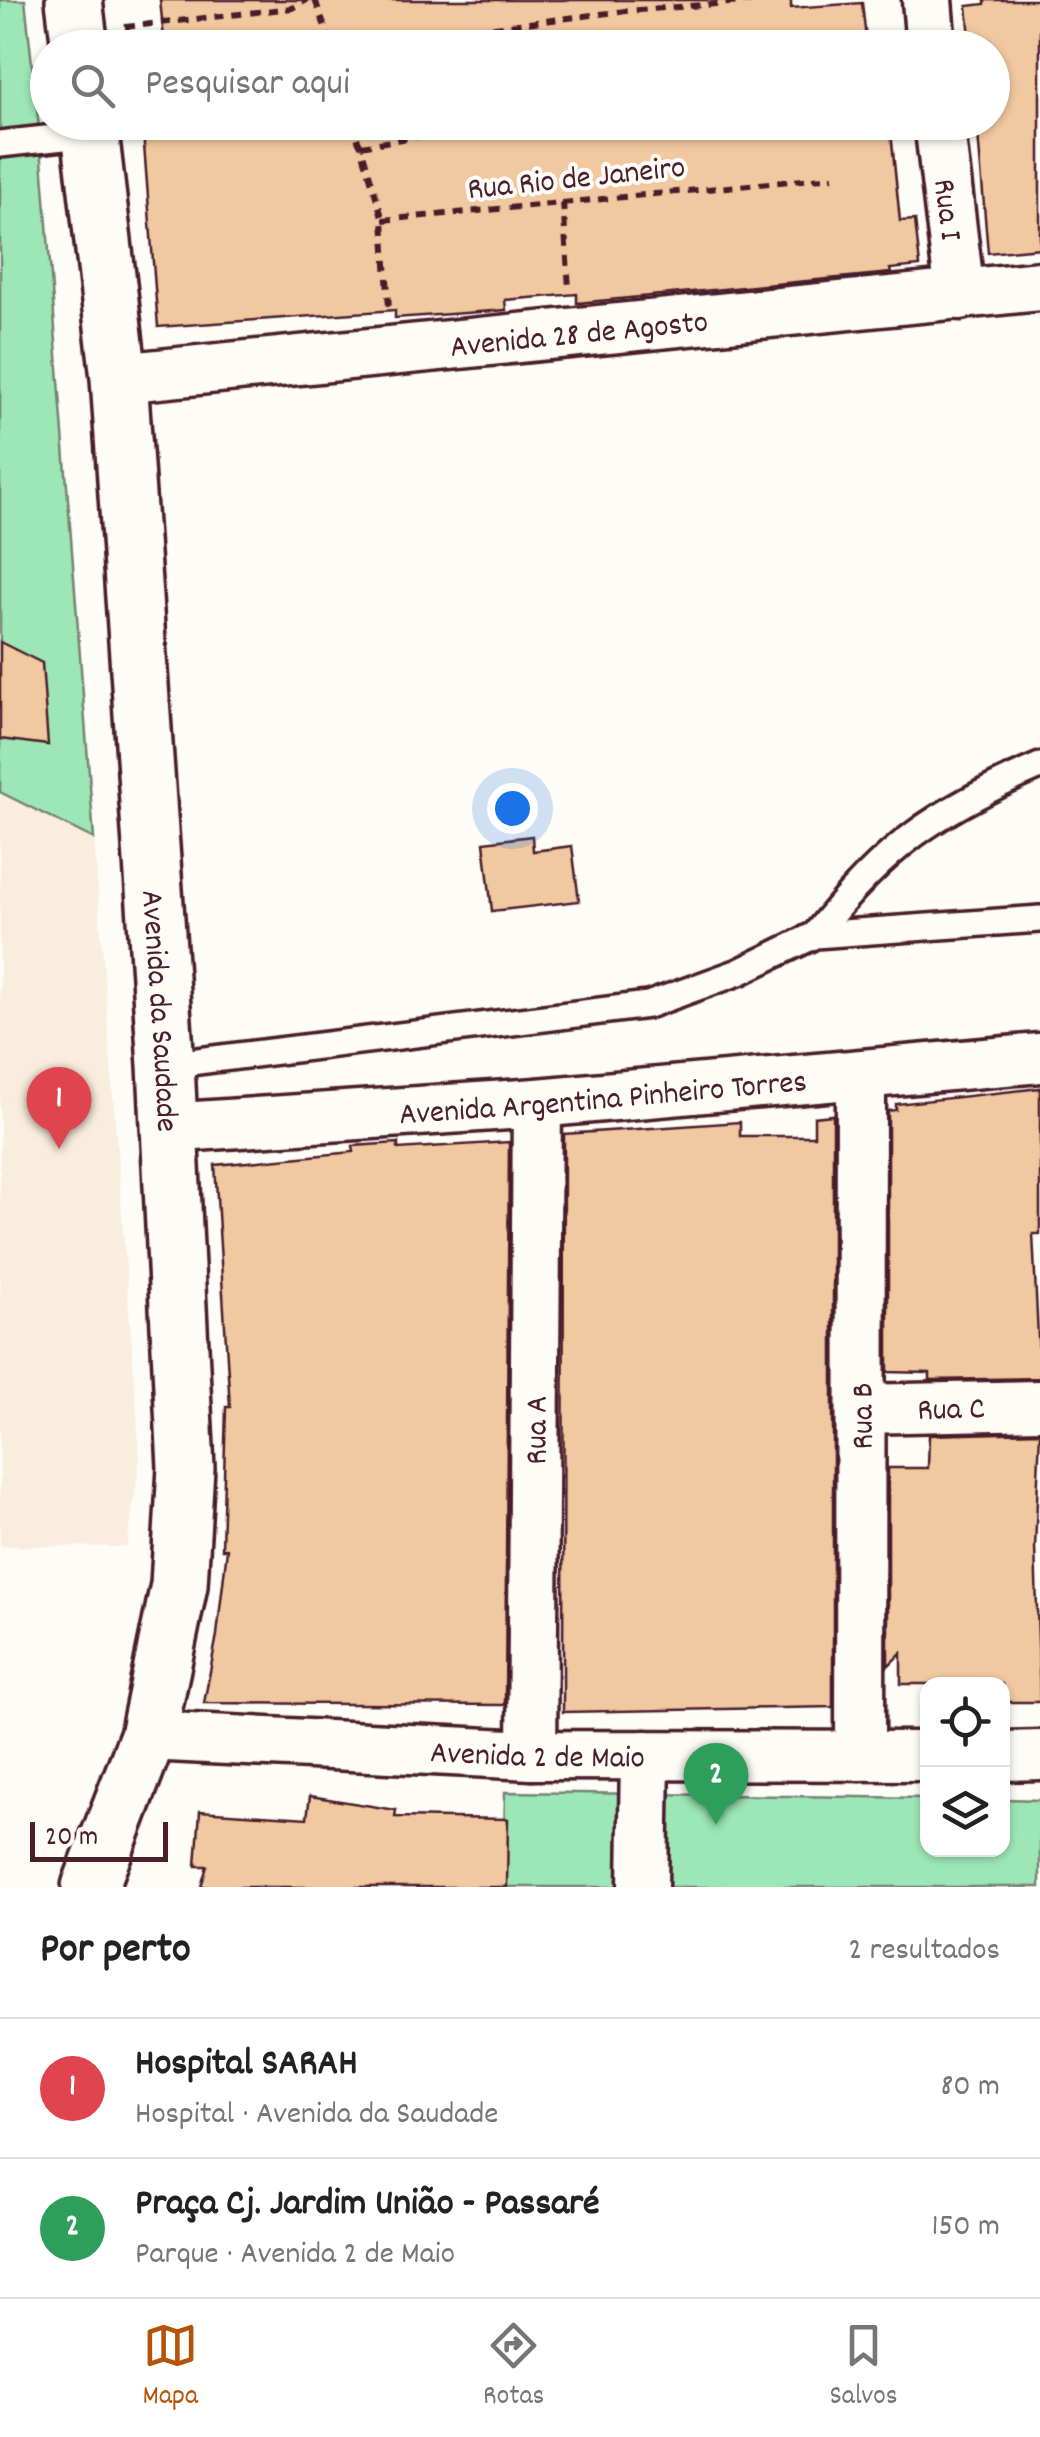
<!DOCTYPE html>
<html lang="pt">
<meta charset="utf-8">
<style>
:root{--surface:#fff;--page:#f6f6f6;--text:#222;--muted:#767676;--line:#e0e0e0;--accent:#b45309}
body{margin:0;font-family:Dekko,sans-serif;background:var(--page);color:var(--text)}
.controls{position:absolute;right:30px;bottom:30px;display:grid;overflow:hidden;border-radius:20px;box-shadow:0 2px 8px #0004}
.controls button{width:90px;height:90px;display:grid;place-items:center;padding:0;border:0;border-bottom:2px solid var(--line);background:var(--surface);color:var(--text);font:50px sans-serif}
.scale{position:absolute;left:30px;bottom:25px;width:138px;box-sizing:border-box;padding-left:10px;border:5px solid #4a1f2b;border-top:0;font-size:28px;line-height:35px;white-space:nowrap;color:#4a1f2b;-webkit-text-stroke:8px #fdfcf7;paint-order:stroke}
.you{position:absolute;left:512px;top:808px;width:35px;height:35px;margin:-25px;border:8px solid #fff;border-radius:50%;background:#1a73e8;box-shadow:0 0 0 15px #1a73e833}
.badge{display:grid;place-items:center;width:65px;height:65px;border-radius:50%;background:var(--accent);color:#fff;font-size:32px;font-weight:700}
.pin{position:absolute;translate:-50% -82px;filter:drop-shadow(0 2px 5px #0008)}
.pin::after{content:'';position:absolute;top:52px;width:35px;height:30px;background:inherit;clip-path:polygon(0 0,100% 0,50% 100%)}
.list{margin:0;padding:0;list-style:none}
h2{display:flex;justify-content:space-between;align-items:center;height:130px;margin:0;padding:0 40px;font-size:42px}
h2 small{font-size:32px;font-weight:400;color:var(--muted)}
.list li{display:grid;grid-template-columns:65px 1fr auto;gap:30px;align-items:center;box-sizing:border-box;height:140px;padding:0 40px;border-top:2px solid var(--line)}
.list b{display:block;font-size:38px;white-space:nowrap}
.list p{margin:0;font-size:32px;white-space:nowrap;color:var(--muted)}
.list em{font-size:32px;font-style:normal;color:var(--muted)}
.icon{flex:none;width:55px;height:55px;fill:none;stroke:currentColor;stroke-width:2;stroke-linecap:round;stroke-linejoin:round}
.map{position:relative;flex:none;width:1040px;height:1887px;overflow:hidden}
.search{position:absolute;background:var(--surface);box-shadow:0 2px 8px #0004;left:30px;right:30px;top:30px;height:110px;display:flex;align-items:center;gap:25px;box-sizing:border-box;padding:0 35px;border-radius:55px;color:var(--muted);font-size:38px}
.sheet{height:410px;background:var(--surface)}
nav{display:flex;justify-content:space-around;align-items:center;box-sizing:border-box;height:140px;border-top:2px solid var(--line);background:var(--surface);font-size:28px;color:var(--muted)}
nav a{display:grid;justify-items:center;gap:5px}
nav .on{color:var(--accent)}
.map>svg:first-child{display:block}
.built{fill:#f9eddd}
.green{fill:#9de7b6;stroke:#748370;stroke-width:2.5}
.building{fill:#f1c9a0;stroke:#4a1f2b;stroke-width:2.5}
.lines{fill:none;stroke-linecap:round;stroke-linejoin:round}
.lane-casing{stroke:#4a1f2b;stroke-width:32}
.street-casing{stroke:#4a1f2b;stroke-width:55}
.secondary-casing{stroke:#4a1f2b;stroke-width:62}
.path{stroke:#4a1f2b;stroke-width:6;stroke-dasharray:10 8;stroke-linecap:butt}
.lane{stroke:#fdfcf7;stroke-width:25}
.street{stroke:#fdfcf7;stroke-width:48}
.secondary{stroke:#fdfcf7;stroke-width:55}
.labels{text-anchor:middle;stroke-width:8;stroke-linejoin:round;paint-order:stroke}
.street-label{font-size:32px;fill:#4a1f2b;stroke:#fdfcf7}
</style>
<div class="map">
<svg width="1040" height="1887" viewBox="0 0 1040 1887">
<rect width="100%" height="100%" fill="#fdfcf7"/>
<filter id="ink" filterUnits="userSpaceOnUse"><feTurbulence type="fractalNoise" baseFrequency=".01" numOctaves="2"/><feDisplacementMap in="SourceGraphic" scale="20" xChannelSelector="R" yChannelSelector="G"/><feConvolveMatrix kernelMatrix="1 2 1 2 8 2 1 2 1" color-interpolation-filters="sRGB"/></filter>
<g filter="url(#ink)">
<path class="built" d="M0,792L94,839L140,1457L127,1547L0,1546Z"/>
<path class="green" d="M0,0H25L41,146L94,839L0,792Z
M505,1792L927,1798L928,1850H1002L1003,1799L1040,1800V1887H503Z"/>
<path class="building" d="M160,0H791V8L862,3L867,48H165Z
M985,0H1040V248L988,253L977,122H992V48H971L967,6L985,4Z
M202,122H890L900,221L915,220L920,266L890,269L891,273L577,303V294L505,300L506,310L395,318V310L158,327L143,132L202,129Z
M0,642L42,663L48,745L0,739Z
M532,836L533,851L572,846L579,901L492,911L484,842Z
M1040,1088V1234H1033L1040,1378L930,1380V1373L888,1372V1111L896,1110V1104Z
M833,1115V1707L563,1712L564,1134L740,1122V1136H814V1117Z
M509,1142L505,1705L204,1703L217,1635L227,1549H222L226,1407H230L215,1165L354,1152L353,1146L398,1143V1149Z
M1040,1432L1035,1547L1040,1702H1002V1684H901V1653L888,1666V1468H928L929,1435Z
M310,1796L396,1810L395,1817L508,1819L507,1887H201L207,1866H196L200,1811L307,1818Z"/>
<g class="lines">
<defs>
<path id="lane" d="M0,144L91,134
M815,935C884,847 937,810 1040,766
M166,1065L648,1005L739,972L815,935L1040,919"/>
<g id="street">
<path d="M927,0L931,48"/>
<path id="s1" d="M939,122L960,295"/>
<path id="s2" d="M119,378L1040,286"/>
<path id="s3" d="M166,1128L537,1103L1040,1058"/>
<path id="s4" d="M861,1409L1040,1405"/>
<path id="s5" d="M148,1736L532,1755L928,1756"/>
<path id="s6" d="M532,1755L537,1103"/>
<path id="s7" d="M860,1756L861,1075"/>
<path d="M1002,1756L1040,1755"/>
<path d="M643,1887L645,1755"/>
</g>
<g id="secondary">
<path d="M74,0L80,48"/>
<path id="s8" d="M89,122L119,378L166,1065L186,1468L179,1585L148,1736L90,1887"/>
</g>
</defs>
<use href="#lane" class="lane-casing"/>
<use href="#street" class="street-casing"/>
<use href="#secondary" class="secondary-casing"/>
<path class="path" d="M315,0L333,48
M125,27L292,8L307,0
M332,47L625,11L768,0
M349,122L361,146L383,220L389,308
M361,146L504,122
M563,202L569,288
M383,220L833,177"/>
<use href="#lane" class="lane"/>
<use href="#street" class="street"/>
<use href="#secondary" class="secondary"/>
</g>
</g>
<g class="labels">
<g class="street-label">
<text transform="translate(576 176) rotate(-6)" y="11">Rua Rio de Janeiro</text>
<text dy="11" stroke="none"><textPath href="#s1" startOffset="88">Rua I</textPath></text>
<text dy="11" stroke="none"><textPath href="#s2" startOffset="462">Avenida 28 de Agosto</textPath></text>
<text dy="11" stroke="none"><textPath href="#s8" startOffset="892">Avenida da Saudade</textPath></text>
<text dy="11" stroke="none"><textPath href="#s3" startOffset="438">Avenida Argentina Pinheiro Torres</textPath></text>
<text dy="11" stroke="none"><textPath href="#s4" startOffset="90">Rua C</textPath></text>
<text dy="11" stroke="none"><textPath href="#s7" startOffset="340">Rua B</textPath></text>
<text dy="11" stroke="none"><textPath href="#s6" startOffset="325">Rua A</textPath></text>
<text dy="11" stroke="none"><textPath href="#s5" startOffset="390">Avenida 2 de Maio</textPath></text>
</g>
</g>
</svg>
<div class="controls">
<button><svg class="icon" aria-label="locate" viewBox="0 0 24 24"><circle cx="12" cy="12" r="6"/><path d="M12 2v4M12 18v4M2 12h4M18 12h4"/></svg></button>
<button><svg class="icon" aria-label="layers" viewBox="0 0 24 24"><path d="M12 4l9 5-9 5-9-5zM3 14l9 5 9-5"/></svg></button>
</div>
<div class="scale">20 m</div>
<div class="you"></div>
<div class="pin badge" style="left:59px;top:1149px;background:#e0444e">1</div>
<div class="pin badge" style="left:716px;top:1825px;background:#2e9e5b">2</div>
<div class="search"><svg class="icon" aria-label="search" viewBox="0 0 24 24"><circle cx="10" cy="10" r="6"/><path d="M15 15l6 6"/></svg>Pesquisar aqui</div>
</div>
<section class="sheet">
<h2>Por perto<small>2 resultados</small></h2>
<ul class="list">
<li><span class="badge" style="background:#e0444e">1</span><div><b>Hospital SARAH</b><p>Hospital · Avenida da Saudade</p></div><em>80 m</em></li>
<li><span class="badge" style="background:#2e9e5b">2</span><div><b>Praça Cj. Jardim União - Passaré</b><p>Parque · Avenida 2 de Maio</p></div><em>150 m</em></li>
</ul>
</section>
<nav>
<a class="on"><svg class="icon" aria-label="map" viewBox="0 0 24 24"><path d="M3 6l6-2 6 2 6-2v14l-6 2-6-2-6 2zM9 4v14M15 6v14"/></svg>Mapa</a>
<a><svg class="icon" aria-label="directions" viewBox="0 0 24 24"><path d="M12 3l9 9-9 9-9-9zM9 14v-3h6M13 9l2 2-2 2"/></svg>Rotas</a>
<a><svg class="icon" aria-label="saved" viewBox="0 0 24 24"><path d="M7 4h10v16l-5-4-5 4z"/></svg>Salvos</a>
</nav>
